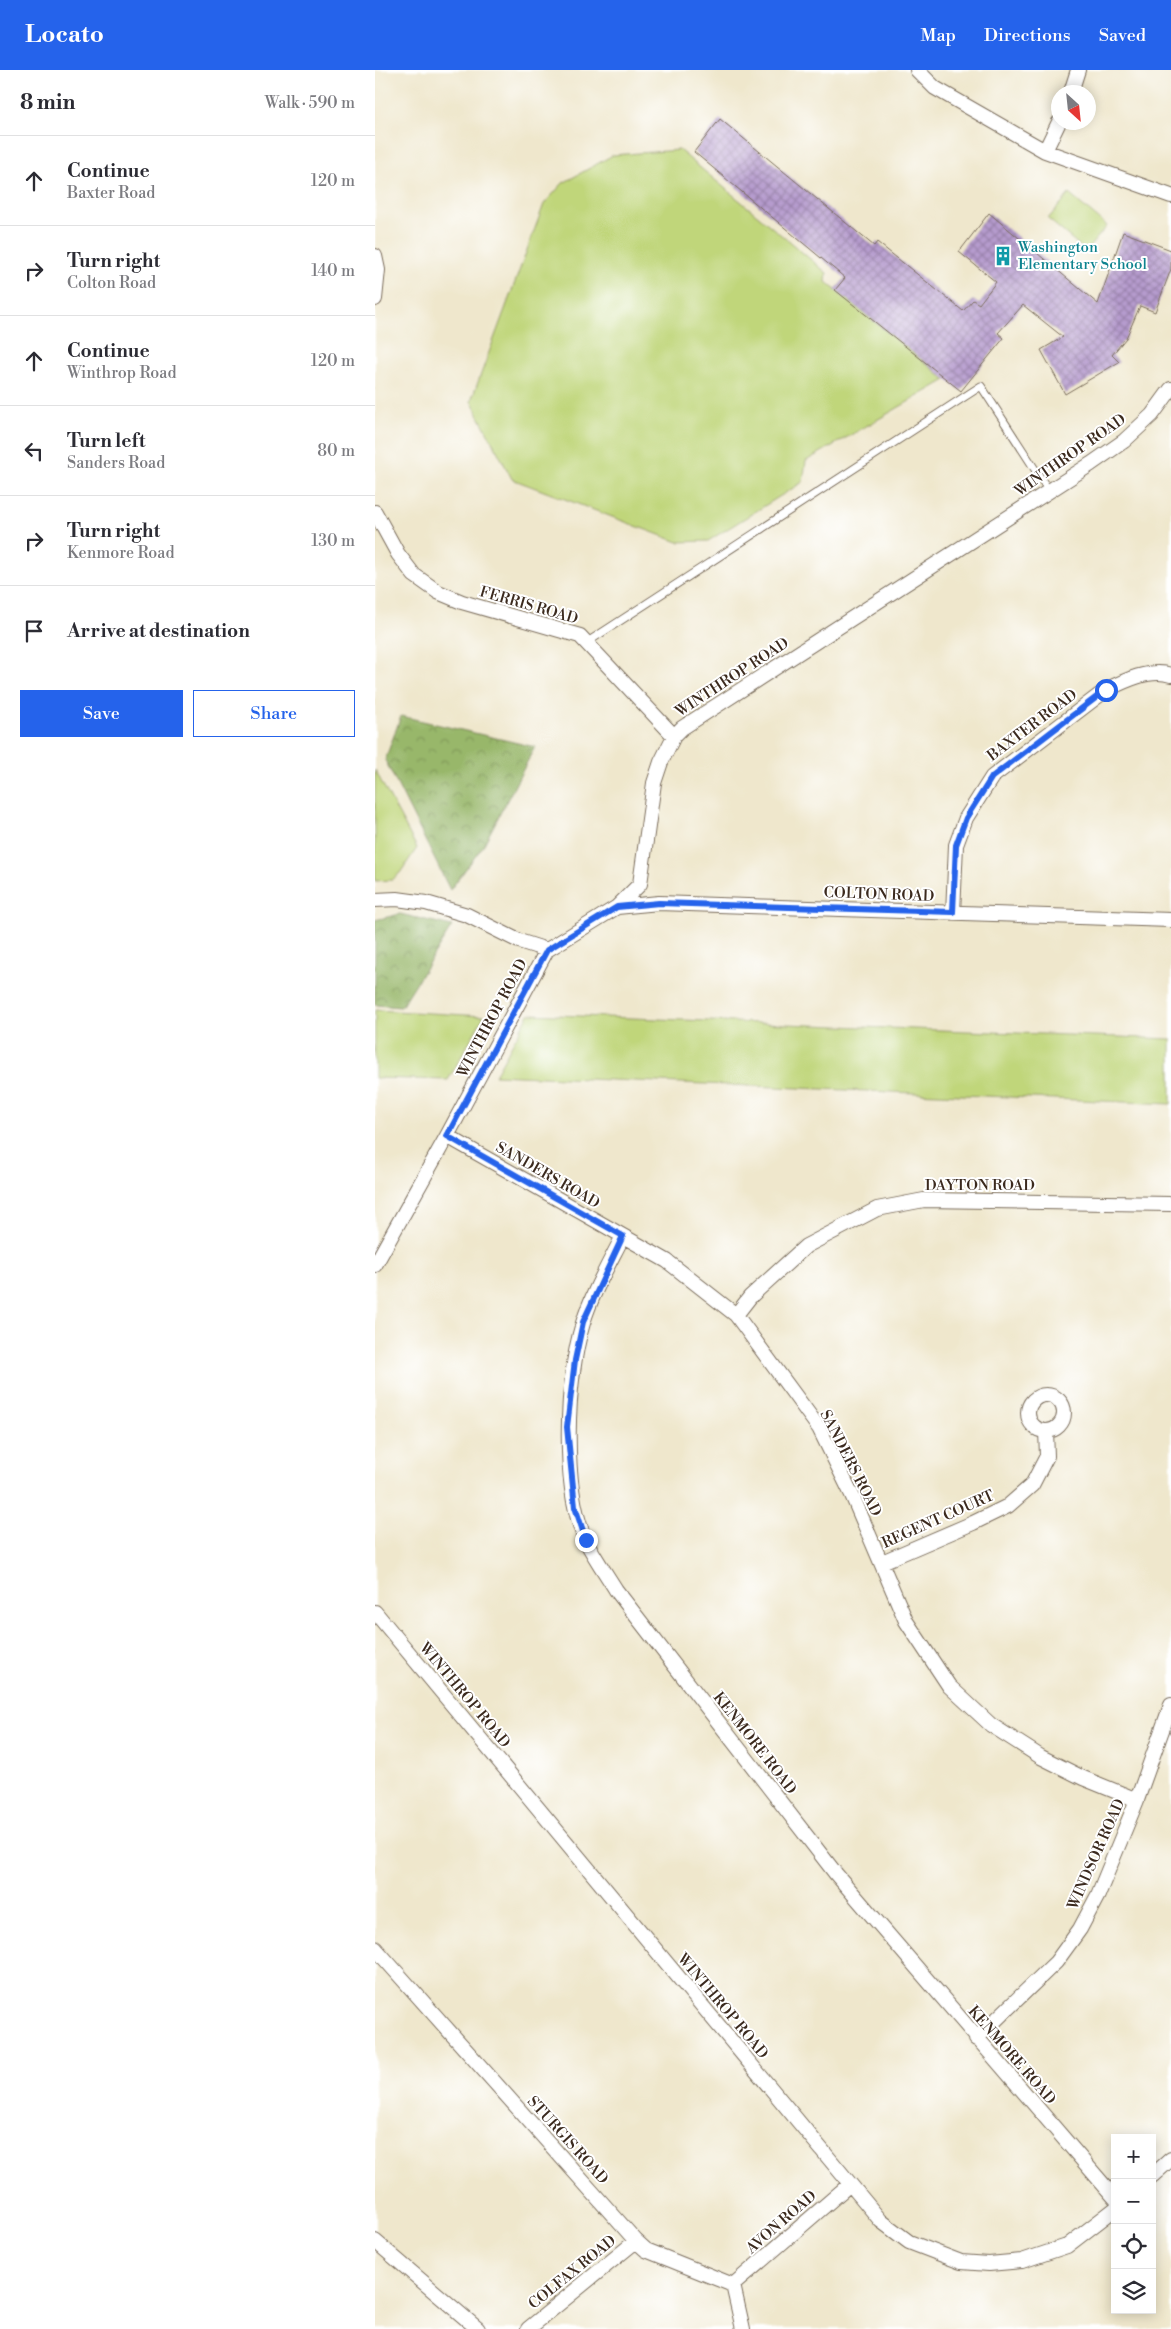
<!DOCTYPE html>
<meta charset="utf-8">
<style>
:root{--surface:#fff;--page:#f7f7f7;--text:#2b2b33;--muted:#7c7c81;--line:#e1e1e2;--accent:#2563eb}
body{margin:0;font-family:"Libre Bodoni",serif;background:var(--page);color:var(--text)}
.controls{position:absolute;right:15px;bottom:15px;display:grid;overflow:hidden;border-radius:0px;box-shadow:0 2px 12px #0003}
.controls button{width:45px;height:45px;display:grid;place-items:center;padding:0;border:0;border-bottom:1px solid var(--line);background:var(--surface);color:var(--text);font:25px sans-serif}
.compass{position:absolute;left:676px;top:15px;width:45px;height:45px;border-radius:50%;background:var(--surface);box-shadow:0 2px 12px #0003;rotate:153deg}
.stop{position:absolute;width:15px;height:15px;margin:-11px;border:4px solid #2563eb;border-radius:50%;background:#fff}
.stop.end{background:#2563eb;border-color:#fff;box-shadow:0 1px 5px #0008}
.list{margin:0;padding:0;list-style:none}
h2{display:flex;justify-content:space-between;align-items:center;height:65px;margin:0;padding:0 20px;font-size:21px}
h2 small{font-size:16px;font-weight:400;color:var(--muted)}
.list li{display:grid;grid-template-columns:32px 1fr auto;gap:15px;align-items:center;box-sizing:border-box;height:90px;padding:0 20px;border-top:1px solid var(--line)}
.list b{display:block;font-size:19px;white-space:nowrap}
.list p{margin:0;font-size:16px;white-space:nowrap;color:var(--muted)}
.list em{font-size:16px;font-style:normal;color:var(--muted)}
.actions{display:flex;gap:10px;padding:15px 20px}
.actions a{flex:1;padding:11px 0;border:1px solid var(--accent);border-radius:0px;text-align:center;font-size:18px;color:var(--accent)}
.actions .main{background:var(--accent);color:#fff}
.icon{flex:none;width:28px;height:28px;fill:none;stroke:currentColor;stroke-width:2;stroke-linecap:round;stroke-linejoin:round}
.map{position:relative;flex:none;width:796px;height:2259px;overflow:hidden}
header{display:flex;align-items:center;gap:30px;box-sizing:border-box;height:70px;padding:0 25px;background:var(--accent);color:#fff}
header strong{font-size:24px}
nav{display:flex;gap:28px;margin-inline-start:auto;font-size:18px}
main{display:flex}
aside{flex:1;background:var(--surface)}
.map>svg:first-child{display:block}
.green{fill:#c0d67a;stroke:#7e804c}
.forest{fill:url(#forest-crowns);stroke:#6a7044}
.building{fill:url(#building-cross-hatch)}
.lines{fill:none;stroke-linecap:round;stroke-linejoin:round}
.service-casing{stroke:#7a6c5b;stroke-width:9}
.minor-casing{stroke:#7a6c5b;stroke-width:16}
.service{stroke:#fff;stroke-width:7}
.minor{stroke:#fff;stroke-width:14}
.route{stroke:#2563eb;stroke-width:6}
.labels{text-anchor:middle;stroke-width:4;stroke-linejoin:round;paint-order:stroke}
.culture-label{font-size:15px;fill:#0d838f;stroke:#fff;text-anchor:start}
.street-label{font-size:15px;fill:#3b2a1e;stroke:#fff}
</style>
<header>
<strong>Locato</strong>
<nav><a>Map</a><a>Directions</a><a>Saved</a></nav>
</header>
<main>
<aside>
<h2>8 min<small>Walk · 590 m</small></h2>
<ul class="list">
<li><svg class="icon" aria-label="ahead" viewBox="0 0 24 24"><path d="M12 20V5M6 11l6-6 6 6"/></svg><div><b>Continue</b><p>Baxter Road</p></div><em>120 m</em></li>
<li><svg class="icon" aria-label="right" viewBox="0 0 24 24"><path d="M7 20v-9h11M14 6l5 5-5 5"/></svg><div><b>Turn right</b><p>Colton Road</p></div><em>140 m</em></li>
<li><svg class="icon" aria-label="ahead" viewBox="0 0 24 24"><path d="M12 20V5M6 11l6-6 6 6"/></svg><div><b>Continue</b><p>Winthrop Road</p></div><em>120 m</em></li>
<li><svg class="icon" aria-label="left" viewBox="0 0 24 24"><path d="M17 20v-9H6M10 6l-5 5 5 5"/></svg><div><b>Turn left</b><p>Sanders Road</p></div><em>80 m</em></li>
<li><svg class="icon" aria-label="right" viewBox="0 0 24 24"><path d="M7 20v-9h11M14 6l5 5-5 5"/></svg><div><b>Turn right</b><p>Kenmore Road</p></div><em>130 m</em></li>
<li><svg class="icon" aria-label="arrive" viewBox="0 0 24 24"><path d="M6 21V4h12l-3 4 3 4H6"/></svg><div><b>Arrive at destination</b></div></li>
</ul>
<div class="actions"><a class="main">Save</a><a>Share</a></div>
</aside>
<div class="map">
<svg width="796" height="2259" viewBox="0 0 796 2259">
<defs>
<pattern id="forest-crowns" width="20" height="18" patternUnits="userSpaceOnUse" patternTransform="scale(1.25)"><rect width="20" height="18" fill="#98b76a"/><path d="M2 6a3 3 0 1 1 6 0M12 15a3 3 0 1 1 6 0" fill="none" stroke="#7d9557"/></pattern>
<pattern id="building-cross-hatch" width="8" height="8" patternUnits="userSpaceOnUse" patternTransform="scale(1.25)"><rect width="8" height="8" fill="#b69bce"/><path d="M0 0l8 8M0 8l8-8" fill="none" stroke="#957fa7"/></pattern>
</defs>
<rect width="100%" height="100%" fill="#fff"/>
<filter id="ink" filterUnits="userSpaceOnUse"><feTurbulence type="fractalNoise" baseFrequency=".02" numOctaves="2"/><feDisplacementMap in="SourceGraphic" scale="10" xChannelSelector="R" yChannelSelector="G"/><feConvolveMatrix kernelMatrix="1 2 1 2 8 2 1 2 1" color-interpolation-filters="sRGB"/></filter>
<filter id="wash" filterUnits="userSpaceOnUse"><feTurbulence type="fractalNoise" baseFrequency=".0096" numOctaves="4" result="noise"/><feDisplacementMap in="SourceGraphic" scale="20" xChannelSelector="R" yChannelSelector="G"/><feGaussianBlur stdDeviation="1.12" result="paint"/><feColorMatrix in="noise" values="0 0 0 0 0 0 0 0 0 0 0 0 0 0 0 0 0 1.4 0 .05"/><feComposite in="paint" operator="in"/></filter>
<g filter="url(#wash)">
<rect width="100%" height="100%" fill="#efe7cc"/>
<path class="green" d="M304,80L452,203L451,212L571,310L431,391L428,412L333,471L303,472L137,409L96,331L169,134L188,113L238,85Z
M694,124L732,156L711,181L673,149Z
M0,700L42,778L25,803L17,810L0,811Z
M0,940L109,946L73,1010L0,1008Z
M154,944L796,969V1034L120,1005Z"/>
<path class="forest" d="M26,646L160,677L108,776L75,820L10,690Z
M25,844L77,856L26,937L0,935V850Z"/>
<g id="blocks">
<path class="building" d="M345,49L499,176L502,172L588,241L598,230L604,234L621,212L584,182L614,143L723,234L748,162L796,180V199L780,242L765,236L751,268L737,285L744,292L690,324L666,280L688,267L648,235L623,263L629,268L586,321L460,220L470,208L319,82Z"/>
</g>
</g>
<g filter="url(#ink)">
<use href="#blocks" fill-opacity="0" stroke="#7a6c5b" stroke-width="1"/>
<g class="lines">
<defs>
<path id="service" d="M211,573L606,316L674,421"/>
<path id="minor" d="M542,0L560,18L670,81L796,126
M696,22L703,0
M670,81L684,52
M0,186L3,200L0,229
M0,442L23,484L39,505L63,522L87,532L205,566L299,666
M0,830L22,829L51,833L92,845L144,871L172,880
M242,837L284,833L796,850
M578,843L581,775L591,748L617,707L731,620C749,611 775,598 796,605
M72,1066L292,1191L361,1245L444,1358L477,1425L531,1551L574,1616L616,1655L666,1687L708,1708L762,1730
M248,1166C234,1194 217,1223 208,1253C191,1309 186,1417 211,1471C220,1488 231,1504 241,1520L461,1804L740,2128
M0,1195L72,1066L172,880L242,837L265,814L279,713L286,692L299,666L307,658L716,394L749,371L777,345L796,319
M361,1245L375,1227L431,1176L502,1139L549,1130L796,1134
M653 1343a18 18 0 1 1 36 0a18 18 0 1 1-36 0Z
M507,1492L598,1453L633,1436L657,1415L672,1386L671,1361
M0,1542L506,2151L534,2172L586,2192L614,2194L647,2191L692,2176L740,2139
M0,1878L261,2171L271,2180L358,2215
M601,1969L681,1892L705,1859L723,1825L762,1730L796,1635
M777,2106L796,2089
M0,2171L103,2259
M358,2215L475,2114
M358,2215L368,2259
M153,2259L261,2171"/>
</defs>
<use href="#service" class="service-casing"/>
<use href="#minor" class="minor-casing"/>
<use href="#service" class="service"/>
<use href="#minor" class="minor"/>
</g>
</g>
<g class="lines" filter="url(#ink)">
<path class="route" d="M211,1470L200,1437L192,1357L200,1290L208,1252L248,1166L72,1066L172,880L242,837L284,833L578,842L581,775L591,748L617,707L731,620"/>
</g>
<defs>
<symbol id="building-bare" viewBox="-9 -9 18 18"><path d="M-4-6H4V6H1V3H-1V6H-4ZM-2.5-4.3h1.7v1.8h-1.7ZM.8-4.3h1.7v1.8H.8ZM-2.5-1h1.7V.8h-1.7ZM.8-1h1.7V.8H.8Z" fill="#0f9aa8" stroke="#fff" stroke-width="2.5" paint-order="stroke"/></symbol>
</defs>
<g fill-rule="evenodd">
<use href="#building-bare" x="614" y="172" width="28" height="28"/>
</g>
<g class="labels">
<g class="culture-label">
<text x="643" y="182">Washington<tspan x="643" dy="17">Elementary School</tspan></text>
</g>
<g class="street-label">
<text transform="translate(695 385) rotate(-35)" y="5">WINTHROP ROAD</text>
<text transform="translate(154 535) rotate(16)" y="5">FERRIS ROAD</text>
<text transform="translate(357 607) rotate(-33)" y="5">WINTHROP ROAD</text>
<text transform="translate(657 655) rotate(-37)" y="5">BAXTER ROAD</text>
<text transform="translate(504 824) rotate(2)" y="5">COLTON ROAD</text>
<text transform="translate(117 948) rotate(-62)" y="5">WINTHROP ROAD</text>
<text transform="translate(173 1105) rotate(30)" y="5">SANDERS ROAD</text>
<text x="605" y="1120">DAYTON ROAD</text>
<text transform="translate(476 1393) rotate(63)" y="5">SANDERS ROAD</text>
<text transform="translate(563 1449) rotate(-24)" y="5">REGENT COURT</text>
<text transform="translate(90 1625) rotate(50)" y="5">WINTHROP ROAD</text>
<text transform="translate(380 1673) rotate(52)" y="5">KENMORE ROAD</text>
<text transform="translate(721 1784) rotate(-66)" y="5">WINDSOR ROAD</text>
<text transform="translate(348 1936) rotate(50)" y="5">WINTHROP ROAD</text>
<text transform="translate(637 1985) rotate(49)" y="5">KENMORE ROAD</text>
<text transform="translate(193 2070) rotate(48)" y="5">STURGIS ROAD</text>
<text transform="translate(406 2152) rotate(-41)" y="5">AVON ROAD</text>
<text transform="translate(197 2202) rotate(-39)" y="5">COLFAX ROAD</text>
</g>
</g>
</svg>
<div class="controls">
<button>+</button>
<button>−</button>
<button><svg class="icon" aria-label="locate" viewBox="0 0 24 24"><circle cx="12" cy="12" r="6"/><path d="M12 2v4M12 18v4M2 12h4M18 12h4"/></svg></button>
<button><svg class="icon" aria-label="layers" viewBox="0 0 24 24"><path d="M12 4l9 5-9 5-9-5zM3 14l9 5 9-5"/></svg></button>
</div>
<svg class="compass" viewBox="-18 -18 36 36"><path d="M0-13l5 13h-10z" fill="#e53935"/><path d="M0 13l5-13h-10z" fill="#7c7c81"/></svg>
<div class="stop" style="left:731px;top:620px"></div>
<div class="stop end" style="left:211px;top:1470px"></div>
</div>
</main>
